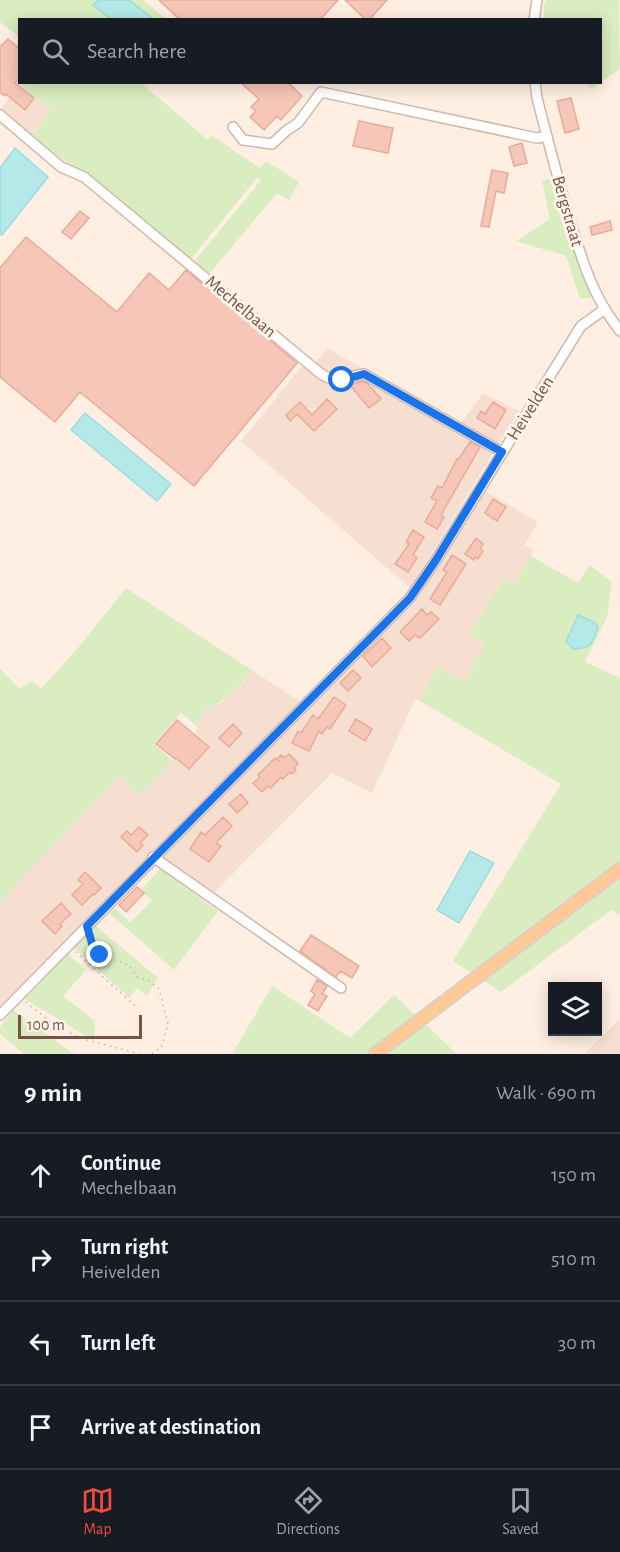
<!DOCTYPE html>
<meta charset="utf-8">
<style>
:root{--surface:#171b24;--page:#242831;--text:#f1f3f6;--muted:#9ea1a6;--line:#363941;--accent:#f24b3e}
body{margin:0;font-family:"Alegreya Sans",sans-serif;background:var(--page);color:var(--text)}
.controls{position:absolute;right:18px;bottom:18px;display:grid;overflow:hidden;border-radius:0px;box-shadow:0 3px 15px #0003}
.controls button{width:54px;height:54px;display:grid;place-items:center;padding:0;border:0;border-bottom:2px solid var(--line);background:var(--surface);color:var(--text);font:30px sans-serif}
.scale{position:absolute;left:18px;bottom:15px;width:124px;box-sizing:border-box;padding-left:6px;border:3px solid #785146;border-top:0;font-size:16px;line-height:21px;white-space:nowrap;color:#785146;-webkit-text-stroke:4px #fff4ea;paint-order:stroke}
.stop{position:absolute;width:18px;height:18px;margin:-14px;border:4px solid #1a73e8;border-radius:50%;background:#fff}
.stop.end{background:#1a73e8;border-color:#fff;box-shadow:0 2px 6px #0008}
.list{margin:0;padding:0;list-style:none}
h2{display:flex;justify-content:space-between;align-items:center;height:78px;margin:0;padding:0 24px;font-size:26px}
h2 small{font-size:20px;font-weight:400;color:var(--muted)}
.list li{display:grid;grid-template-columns:39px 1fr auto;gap:18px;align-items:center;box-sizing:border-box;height:84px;padding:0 24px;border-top:2px solid var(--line)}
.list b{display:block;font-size:22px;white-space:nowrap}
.list p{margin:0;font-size:20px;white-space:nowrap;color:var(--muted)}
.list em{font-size:20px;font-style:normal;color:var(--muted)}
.icon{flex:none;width:33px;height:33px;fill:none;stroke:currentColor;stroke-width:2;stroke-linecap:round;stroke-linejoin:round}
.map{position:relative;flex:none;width:620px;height:1054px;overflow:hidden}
.search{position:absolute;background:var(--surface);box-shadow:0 3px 15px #0003;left:18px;right:18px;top:18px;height:66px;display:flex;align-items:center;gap:15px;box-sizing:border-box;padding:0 21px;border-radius:0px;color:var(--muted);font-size:22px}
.sheet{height:414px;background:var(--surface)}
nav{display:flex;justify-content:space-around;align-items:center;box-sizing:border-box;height:84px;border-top:2px solid var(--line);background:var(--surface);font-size:16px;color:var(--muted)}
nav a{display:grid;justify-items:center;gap:3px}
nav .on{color:var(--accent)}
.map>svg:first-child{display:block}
.residential{fill:#f6dfd0}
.green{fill:#d9edc0}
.water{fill:#b5e9e9;stroke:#9bdcdc;stroke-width:1.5}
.building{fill:#f6c7b8;stroke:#eaaa97;stroke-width:1.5}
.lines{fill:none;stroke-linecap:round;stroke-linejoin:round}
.minor-casing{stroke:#d2b7aa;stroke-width:12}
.major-casing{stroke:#d9cecb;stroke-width:15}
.path{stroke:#dbaa9b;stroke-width:1.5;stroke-dasharray:1.5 4.5;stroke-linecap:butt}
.minor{stroke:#fff;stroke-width:9}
.major{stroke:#ffc998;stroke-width:12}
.route{stroke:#1a73e8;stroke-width:8}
.labels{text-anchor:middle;stroke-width:6;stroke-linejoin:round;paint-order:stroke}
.street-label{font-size:18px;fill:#785146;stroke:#fff4ea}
</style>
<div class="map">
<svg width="620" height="1054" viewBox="0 0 620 1054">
<rect width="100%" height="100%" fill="#feefe2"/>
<path class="residential" d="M20,84L52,110L32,138L0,110Z
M327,348L460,425L483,393L519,411L410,588L241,441L303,365L310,371Z
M484,490L538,522L525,545L534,550L515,584L504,579L469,635L485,644L465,681L438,667L420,701L415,699L372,793L332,773L213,894L159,857L418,599Z
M252,670L301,702L0,1010V902L120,774L139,796L175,759L195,735L197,726L206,709L221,703L241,686Z
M620,1019V1054H584Z"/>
<path class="green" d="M0,0H143L166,19L20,20L19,37L0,22Z
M546,0H619L620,69L591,89L586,83L600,82V20L544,19V5Z
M22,82L141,83L208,140L211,135L260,168L266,161L299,182L289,200L277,193L209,274L194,262L261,180L257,178L191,259L91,177L71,165L32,138L52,110L20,84Z
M551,178L592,298L580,299L566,256L516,241L550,219L542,181Z
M531,556L578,583L590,565L612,582L607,617L585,662L620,678V915L611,910L501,992L453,961L561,784L420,701L438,666L465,681L485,644L469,635L504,578L515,584Z
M126,588L252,670C239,689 227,700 206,709L197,726L181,713L154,744L173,761L138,796L120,775L0,902V669L20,689L32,681L41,689L77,649Z
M160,869L218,911L174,970L109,913L115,908L130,922L152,901L141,890Z
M95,925L158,978L147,996L137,988L129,998L73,947Z
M68,954L86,970L63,996L95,1021L94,1041L25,999Z
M272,986L350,1038L394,995L457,1054H232Z
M13,1010L74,1054H24L0,1034V1027Z"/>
<path class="water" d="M98,0H129L153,19H111L93,5Z
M15,148L48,177L2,235L0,234V168Z
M85,413L171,484L157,501L71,430Z
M578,615L594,622L598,627C592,643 593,648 574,649L566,642Z
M470,851L494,863L459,923L437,910Z"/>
<path class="building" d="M159,0H338L320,20H180Z
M345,0H387L369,20H366Z
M8,39L20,49V78L15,83L34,98L25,110L6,94L5,96L0,92V47Z
M240,82H288L302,96L281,120L277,116L264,130L250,117L256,111L251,107L259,99Z
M571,98L579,129L565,133L557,101Z
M359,121L393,128L388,153L353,146Z
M522,143L527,163L514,166L509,147Z
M492,170L508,173L504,193L496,191L489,227L481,226Z
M80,211L89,218L71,239L62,232Z
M610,221L612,230L592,235L590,227Z
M26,237L117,312L149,273L169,290L186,270L297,363L194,486L80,392L55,422L0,377V268Z
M363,381L368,384L381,399L369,408L350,385Z
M327,399L337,409L314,431L297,414L290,421L286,415L300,402L312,415Z
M493,402L506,410L495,429L477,418L481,411L485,414Z
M470,442L480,447L441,515L444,517L437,529L425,522L437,501L431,498L438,486L442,488L457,459L458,460Z
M493,499L506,507L497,521L485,513Z
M413,530L424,537L413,555L417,558L408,572L395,564L409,544L406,542Z
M476,538L483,544L480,549L483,551L478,559L475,557L474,560L465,554Z
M452,555L466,564L440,605L430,599L447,572L443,570Z
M422,609L427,615L431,612L439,619L420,638L415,635L409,641L400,632Z
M382,638L391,648L372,667L363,656Z
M353,670L361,678L348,691L340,683Z
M334,697L346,705L330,729L327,727L322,734L319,731L309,751L292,743L298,731L301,733L313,715L318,719Z
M356,719L372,729L365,741L349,731Z
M177,720L209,747L189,769L176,758L175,759L156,744Z
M233,724L242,733L229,747L219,738Z
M289,754L298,763L294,768L296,770L292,774L290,772L283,779L281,777L271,788L268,786L262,792L253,783L260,777L258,775L275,758L280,762L277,759L281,755L284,758Z
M241,794L248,803L237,813L229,804Z
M223,817L232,826L216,843L221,846L209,862L190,849L201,832L205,835Z
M139,827L148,835L140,843L143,845L137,852L121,837L127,831L131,835Z
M85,872L101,888L94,895L93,894L82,905L72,895L83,884L78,880Z
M137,887L144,893L126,912L119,905Z
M61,903L71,914L60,924L62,926L55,934L42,921Z
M311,935L359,966L352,978L340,971L336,977L300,951Z
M317,980L327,986L322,994L327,996L318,1011L308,1005L315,994L311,991Z"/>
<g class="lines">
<defs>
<path id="minor" d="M534,20L537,0
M535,82L537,98C548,141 559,184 572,227C584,266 594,298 620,331
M0,115L61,167L84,177L321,374C340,385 344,377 364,374L502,452
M233,127L243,140L272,144L286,131L298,123L321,92L537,138L547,136
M153,857L341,988
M0,1015L410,598L436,560L581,326L605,309"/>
<path id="major" d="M375,1054L620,869"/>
</defs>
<use href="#minor" class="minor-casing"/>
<use href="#major" class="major-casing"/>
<path class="path" d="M90,937L93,947L100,955L129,965L137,977L149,981L159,989L168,1024L161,1048L151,1054
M76,952L135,1006
M26,1002L54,1025L83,1039L140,1054"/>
<use href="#minor" class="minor"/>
<use href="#major" class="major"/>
</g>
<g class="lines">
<path class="route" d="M100,955L93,947L87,926L410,598L436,560L502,452L364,374L342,380"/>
</g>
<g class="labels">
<g class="street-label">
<text transform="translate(568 211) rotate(74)" y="6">Bergstraat</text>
<text transform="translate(241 306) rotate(40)" y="6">Mechelbaan</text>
<text transform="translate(530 408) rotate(-58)" y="6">Heivelden</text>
</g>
</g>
</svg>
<div class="controls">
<button><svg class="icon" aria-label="layers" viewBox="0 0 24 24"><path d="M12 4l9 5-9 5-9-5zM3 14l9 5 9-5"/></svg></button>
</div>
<div class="scale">100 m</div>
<div class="stop" style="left:342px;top:380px"></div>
<div class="stop end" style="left:100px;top:955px"></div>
<div class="search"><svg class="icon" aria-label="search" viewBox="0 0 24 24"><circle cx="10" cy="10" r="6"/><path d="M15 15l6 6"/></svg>Search here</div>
</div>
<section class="sheet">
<h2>9 min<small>Walk · 690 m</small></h2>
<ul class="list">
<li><svg class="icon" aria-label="ahead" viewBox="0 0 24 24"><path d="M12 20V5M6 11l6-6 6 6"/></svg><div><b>Continue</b><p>Mechelbaan</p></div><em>150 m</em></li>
<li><svg class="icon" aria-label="right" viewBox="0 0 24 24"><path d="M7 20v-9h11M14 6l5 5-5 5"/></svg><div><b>Turn right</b><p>Heivelden</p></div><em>510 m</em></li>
<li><svg class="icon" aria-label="left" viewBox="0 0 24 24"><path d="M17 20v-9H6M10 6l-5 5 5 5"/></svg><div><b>Turn left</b></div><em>30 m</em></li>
<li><svg class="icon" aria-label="arrive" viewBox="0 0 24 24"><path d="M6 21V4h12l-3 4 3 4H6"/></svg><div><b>Arrive at destination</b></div></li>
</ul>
</section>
<nav>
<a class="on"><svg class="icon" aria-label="map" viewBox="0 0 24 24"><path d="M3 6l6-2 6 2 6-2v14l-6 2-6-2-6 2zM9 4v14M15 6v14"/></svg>Map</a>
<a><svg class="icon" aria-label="directions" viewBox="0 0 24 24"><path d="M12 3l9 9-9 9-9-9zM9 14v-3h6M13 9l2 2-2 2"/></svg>Directions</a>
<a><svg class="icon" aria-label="saved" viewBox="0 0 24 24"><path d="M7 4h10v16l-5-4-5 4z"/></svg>Saved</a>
</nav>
